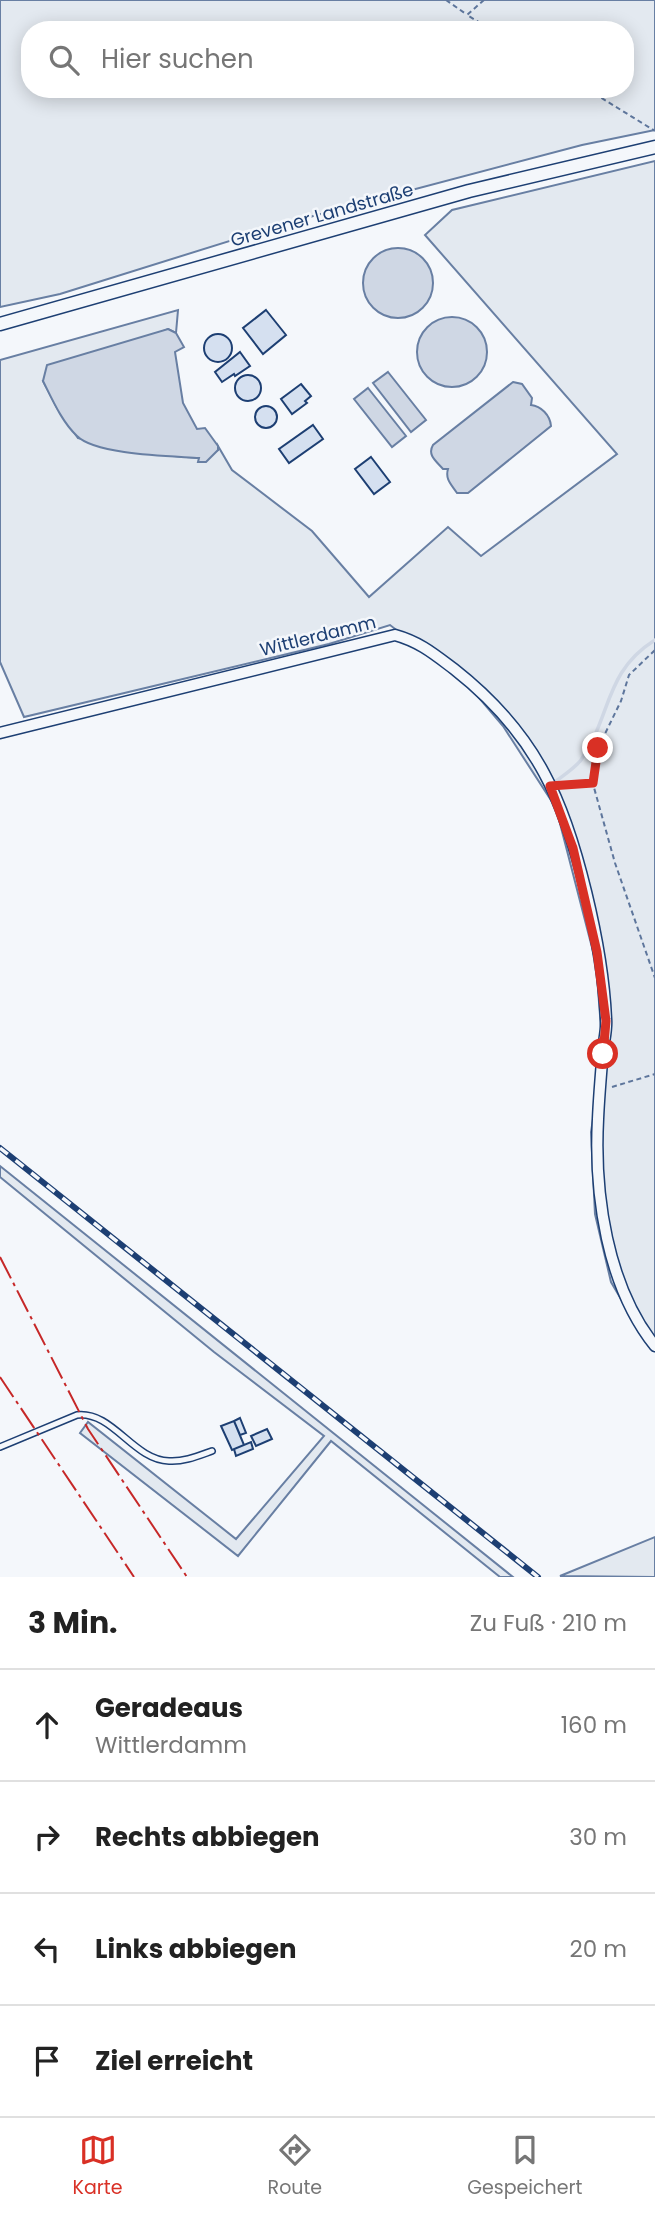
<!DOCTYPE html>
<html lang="de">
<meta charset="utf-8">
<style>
:root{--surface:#fff;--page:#f2f2f2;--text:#222;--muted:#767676;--line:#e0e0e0;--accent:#d93025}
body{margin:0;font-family:Poppins,sans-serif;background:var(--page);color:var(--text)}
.stop{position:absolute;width:21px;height:21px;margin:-16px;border:5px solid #d93025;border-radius:50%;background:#fff}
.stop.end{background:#d93025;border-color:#fff;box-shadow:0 2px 7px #0008}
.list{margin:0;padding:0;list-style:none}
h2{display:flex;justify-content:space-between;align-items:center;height:91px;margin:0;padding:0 28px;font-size:30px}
h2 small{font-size:23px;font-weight:400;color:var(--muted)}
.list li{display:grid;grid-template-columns:46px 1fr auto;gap:21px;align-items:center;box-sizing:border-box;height:112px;padding:0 28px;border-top:2px solid var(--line)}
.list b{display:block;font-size:26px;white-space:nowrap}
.list p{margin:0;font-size:23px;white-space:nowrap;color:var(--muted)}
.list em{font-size:23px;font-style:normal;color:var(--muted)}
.icon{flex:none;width:38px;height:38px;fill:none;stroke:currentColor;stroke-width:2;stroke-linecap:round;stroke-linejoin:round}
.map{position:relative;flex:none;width:655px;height:1577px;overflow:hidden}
.search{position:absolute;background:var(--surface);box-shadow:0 4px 18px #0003;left:21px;right:21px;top:21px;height:77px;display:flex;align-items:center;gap:18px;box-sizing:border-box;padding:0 24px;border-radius:28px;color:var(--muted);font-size:26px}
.sheet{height:539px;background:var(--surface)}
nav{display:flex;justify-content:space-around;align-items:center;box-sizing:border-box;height:98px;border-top:2px solid var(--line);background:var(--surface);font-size:19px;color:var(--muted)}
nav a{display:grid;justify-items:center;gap:4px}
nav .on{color:var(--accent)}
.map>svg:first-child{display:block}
.green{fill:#e3e9f0;stroke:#687fa3;stroke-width:2;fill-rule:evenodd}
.water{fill:#cfd7e4;stroke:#687fa3;stroke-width:2}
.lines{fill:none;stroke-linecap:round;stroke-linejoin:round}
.stream{stroke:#cfd7e4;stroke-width:3.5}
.building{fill:#d5e0f0;stroke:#1d3f73;stroke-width:2}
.service-casing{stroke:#1d3f73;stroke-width:8}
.minor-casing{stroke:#1d3f73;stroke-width:13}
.tertiary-casing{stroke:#1d3f73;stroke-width:15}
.path{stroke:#5e769c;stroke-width:2;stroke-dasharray:5 3.5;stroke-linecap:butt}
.service{stroke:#f4f7fb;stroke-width:5}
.minor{stroke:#f4f7fb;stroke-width:10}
.tertiary{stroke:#f4f7fb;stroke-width:12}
.rail-casing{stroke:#1d3f73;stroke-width:6}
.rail{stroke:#f4f7fb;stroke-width:3.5;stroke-dasharray:10;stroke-linecap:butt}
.power{stroke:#c62828;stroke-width:2;stroke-dasharray:24 5 3.5 5;stroke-linecap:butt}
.route{stroke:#d93025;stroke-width:9}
.labels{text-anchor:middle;stroke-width:5;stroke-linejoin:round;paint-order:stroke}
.street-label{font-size:18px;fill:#1d3f73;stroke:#f4f7fb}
</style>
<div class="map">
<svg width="655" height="1577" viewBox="0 0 655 1577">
<rect width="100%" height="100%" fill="#f4f7fb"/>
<path class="green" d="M0,0H655V130L582,145L287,223L60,294L0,307ZM30,30H625V89H30Z
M655,161V1350L641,1333L611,1282L595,1214L591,1132L603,1054L596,963L556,808L503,726L469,686L390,625L329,644L24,717L0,662V360L178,310L176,333L168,329L43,381L57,408L78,438L173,456L199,458L218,450V446L232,470L312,531L369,597L448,527L481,556L617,454L425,235L452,210Z
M0,1166L513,1577H500L331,1441L238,1556L80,1433L88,1422L236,1539L324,1436L214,1352L0,1177Z
M655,1537V1577L560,1576Z"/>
<path class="water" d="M363 283a35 35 0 1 1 70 0a35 35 0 1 1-70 0Z
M417 352a35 35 0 1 1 70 0a35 35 0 1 1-70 0Z
M168,329L176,333L184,347L175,352L183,403L197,429L205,428L218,446V450L206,462H198L199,458C171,456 96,455 77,436C62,422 52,399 43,381L47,365Z
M388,372L426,420L411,432L373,383Z
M513,382L522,384L532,398L531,405C541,406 550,415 551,426L468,493H457C451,484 445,479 448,469H443C436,461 427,455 433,445Z
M368,388L406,436L392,447L354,399Z"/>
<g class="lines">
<path class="stream" d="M552,784C561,777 574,769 581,760C612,715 604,672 655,640"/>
</g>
<path class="building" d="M266,310L286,335L263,354L243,328Z
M204 348a14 14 0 1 1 28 0a14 14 0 1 1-28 0Z
M240,352L250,366L235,376L234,374L222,382L215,372Z
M235 388a13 13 0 1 1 26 0a13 13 0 1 1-26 0Z
M301,384L311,396L305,401L307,403L292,414L281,399Z
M255 417a11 11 0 1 1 22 0a11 11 0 1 1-22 0Z
M313,425L323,439L289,463L279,449Z
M371,457L390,482L374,494L355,469Z
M240,1418L246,1433L240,1435L234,1421Z
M234,1421L244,1445L232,1450L221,1426Z
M267,1429L272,1439L256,1446L251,1436Z
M251,1442L253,1449L236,1456L234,1449Z"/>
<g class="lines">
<defs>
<path id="service" d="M0,1447L77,1415C113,1411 133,1460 169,1461C184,1462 198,1456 212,1451"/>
<path id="minor" d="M0,733L395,635C420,642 434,654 454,669C491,698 522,732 544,773C577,833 603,950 606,1019C607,1029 604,1040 603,1050C601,1073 599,1096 598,1119C594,1194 607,1286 655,1346"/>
<path id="tertiary" d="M0,324L469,191L655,147"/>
</defs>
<use href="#service" class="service-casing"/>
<use href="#minor" class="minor-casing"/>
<use href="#tertiary" class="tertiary-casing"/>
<path class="path" d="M446,0L466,14
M484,0L467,15L492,30
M587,89L655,131
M594,782L598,748L621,701L629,675L655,650
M564,785L593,784L615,863L655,978
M612,1087L655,1074"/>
<use href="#service" class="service"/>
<use href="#minor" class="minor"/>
<use href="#tertiary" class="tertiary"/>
<defs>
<path id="rail" d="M0,1148L538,1577"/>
</defs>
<use href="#rail" class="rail-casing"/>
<use href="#rail" class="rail"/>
<path class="power" d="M0,1257L88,1429L187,1577
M0,1377L134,1577"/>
</g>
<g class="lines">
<path class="route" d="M598,748L593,783L550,786L573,848L597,952L606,1021L603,1054"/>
</g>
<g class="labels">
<g class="street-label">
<text transform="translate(322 215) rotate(-16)" y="6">Grevener Landstraße</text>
<text transform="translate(318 636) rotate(-14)" y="6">Wittlerdamm</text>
</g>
</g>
</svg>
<div class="stop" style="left:603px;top:1054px"></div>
<div class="stop end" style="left:598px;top:748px"></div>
<div class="search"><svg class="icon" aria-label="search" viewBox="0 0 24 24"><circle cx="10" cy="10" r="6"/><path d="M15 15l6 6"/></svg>Hier suchen</div>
</div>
<section class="sheet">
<h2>3 Min.<small>Zu Fuß · 210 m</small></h2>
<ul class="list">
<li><svg class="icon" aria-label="ahead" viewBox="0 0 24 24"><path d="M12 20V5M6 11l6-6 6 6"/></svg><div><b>Geradeaus</b><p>Wittlerdamm</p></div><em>160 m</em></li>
<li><svg class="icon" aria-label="right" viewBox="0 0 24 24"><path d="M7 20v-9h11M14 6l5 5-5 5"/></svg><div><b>Rechts abbiegen</b></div><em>30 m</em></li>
<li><svg class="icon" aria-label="left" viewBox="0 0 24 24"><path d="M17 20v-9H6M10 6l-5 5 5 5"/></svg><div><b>Links abbiegen</b></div><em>20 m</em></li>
<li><svg class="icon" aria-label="arrive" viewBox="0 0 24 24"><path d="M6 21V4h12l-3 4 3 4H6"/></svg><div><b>Ziel erreicht</b></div></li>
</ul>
</section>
<nav>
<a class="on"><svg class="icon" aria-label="map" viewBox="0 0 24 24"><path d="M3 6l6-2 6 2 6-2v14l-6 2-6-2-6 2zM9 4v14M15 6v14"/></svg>Karte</a>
<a><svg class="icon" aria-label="directions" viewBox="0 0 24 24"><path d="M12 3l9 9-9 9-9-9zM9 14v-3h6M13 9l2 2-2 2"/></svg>Route</a>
<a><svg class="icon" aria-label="saved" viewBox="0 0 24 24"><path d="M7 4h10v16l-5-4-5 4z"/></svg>Gespeichert</a>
</nav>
